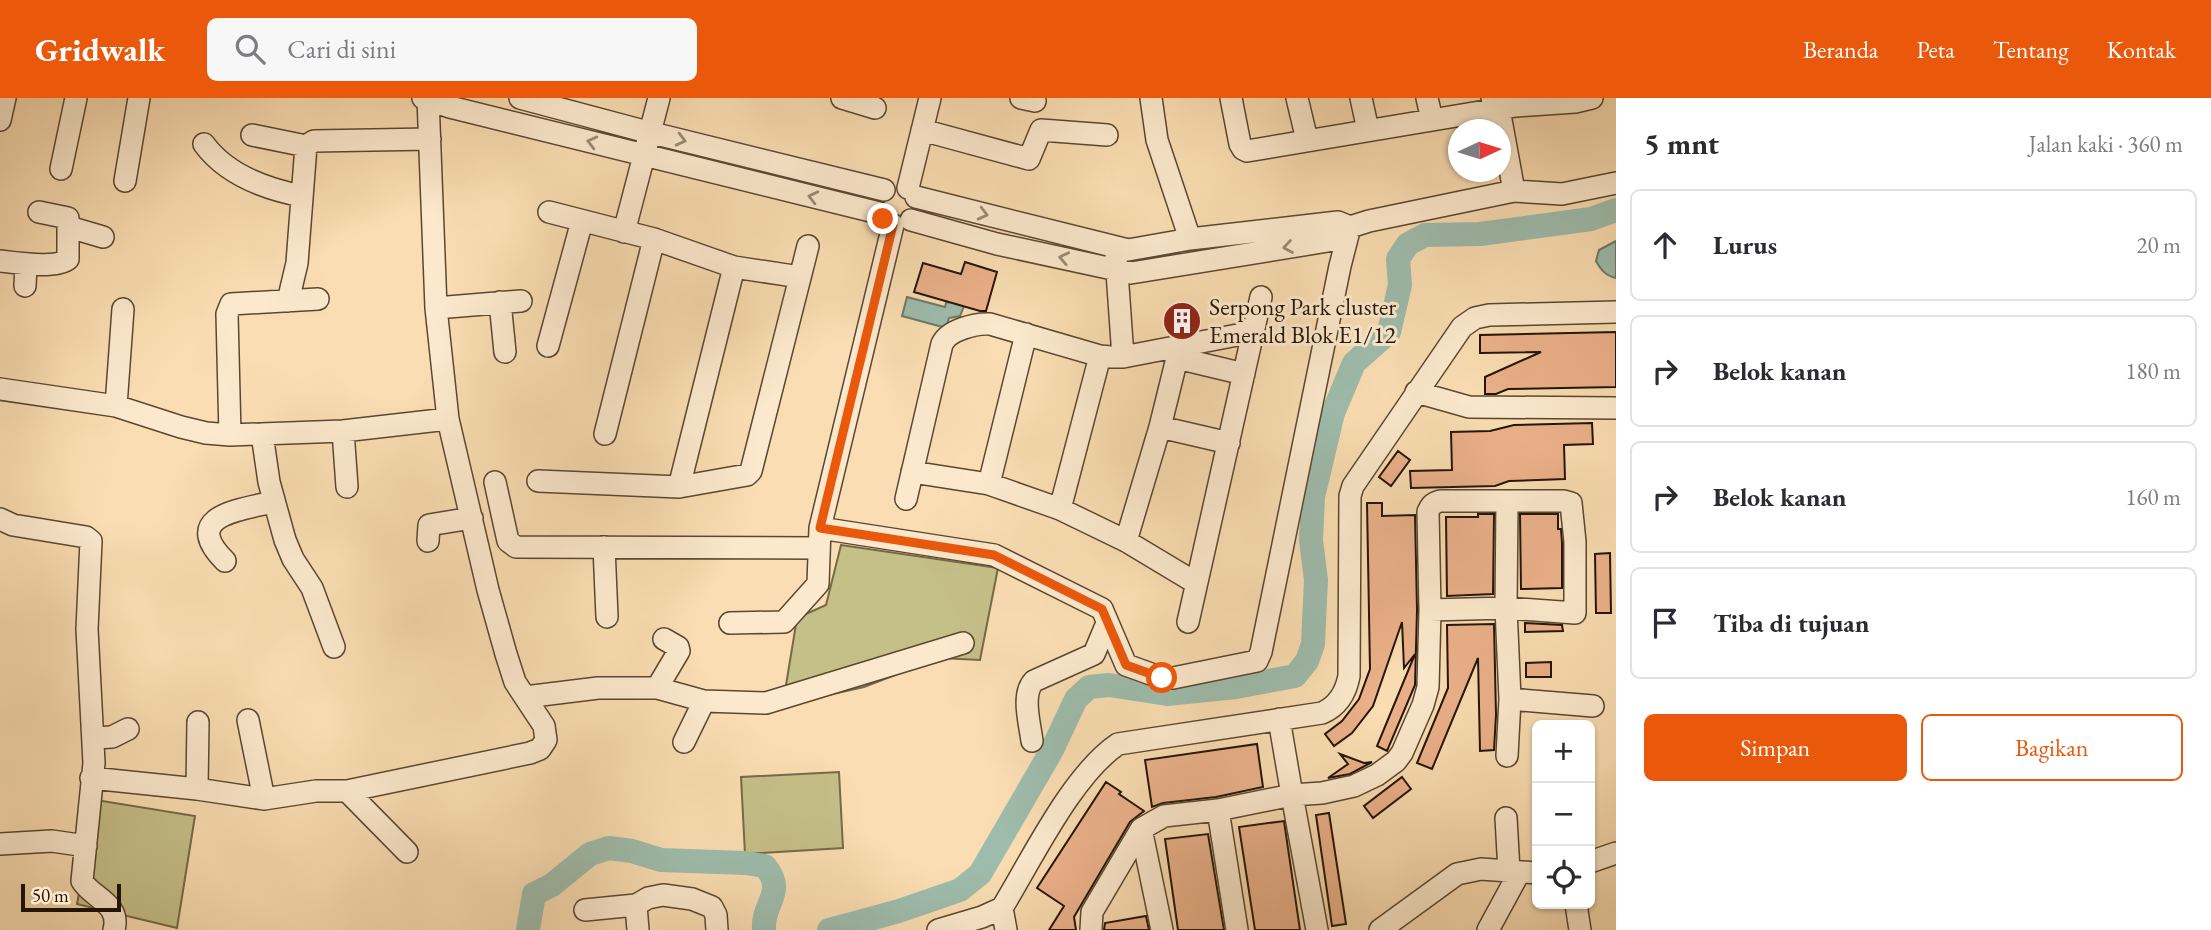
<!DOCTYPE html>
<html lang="id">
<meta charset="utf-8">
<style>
:root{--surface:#fff;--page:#f7f7f7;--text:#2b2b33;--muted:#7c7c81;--line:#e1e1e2;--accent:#ea580c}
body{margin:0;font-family:"EB Garamond",serif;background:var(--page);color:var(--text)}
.controls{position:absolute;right:21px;bottom:21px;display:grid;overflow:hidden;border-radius:10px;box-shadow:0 2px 5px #0004}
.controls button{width:63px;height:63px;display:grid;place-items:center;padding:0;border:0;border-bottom:2px solid var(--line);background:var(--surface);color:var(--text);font:35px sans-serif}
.compass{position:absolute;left:1448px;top:21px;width:63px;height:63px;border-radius:50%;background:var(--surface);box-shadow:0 2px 5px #0004;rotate:86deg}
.scale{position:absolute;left:21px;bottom:18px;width:100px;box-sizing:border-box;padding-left:7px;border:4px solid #251507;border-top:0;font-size:19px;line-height:24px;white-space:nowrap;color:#251507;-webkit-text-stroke:5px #fce9cd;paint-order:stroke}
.stop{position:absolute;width:21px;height:21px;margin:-16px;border:5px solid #ea580c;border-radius:50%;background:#fff}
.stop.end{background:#ea580c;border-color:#fff;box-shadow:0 2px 7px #0008}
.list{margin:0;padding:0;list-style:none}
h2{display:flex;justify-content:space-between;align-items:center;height:91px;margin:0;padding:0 28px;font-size:30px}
h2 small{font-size:23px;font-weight:400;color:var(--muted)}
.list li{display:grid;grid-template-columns:46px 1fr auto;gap:21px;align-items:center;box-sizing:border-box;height:112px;margin:0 14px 14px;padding:0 14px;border:2px solid var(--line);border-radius:10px}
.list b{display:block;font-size:26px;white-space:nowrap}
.list em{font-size:23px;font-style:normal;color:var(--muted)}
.actions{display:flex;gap:14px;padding:21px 28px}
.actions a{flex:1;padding:16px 0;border:2px solid var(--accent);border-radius:10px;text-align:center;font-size:24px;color:var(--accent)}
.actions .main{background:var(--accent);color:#fff}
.icon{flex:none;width:38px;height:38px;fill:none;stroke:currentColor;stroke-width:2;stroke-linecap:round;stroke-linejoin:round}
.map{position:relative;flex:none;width:1616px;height:832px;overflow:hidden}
header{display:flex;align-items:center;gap:42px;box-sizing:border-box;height:98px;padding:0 35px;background:var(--accent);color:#fff}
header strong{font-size:33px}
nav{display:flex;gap:38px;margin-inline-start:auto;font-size:24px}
.search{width:490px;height:63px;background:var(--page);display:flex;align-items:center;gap:18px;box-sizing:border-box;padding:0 24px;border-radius:10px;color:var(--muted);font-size:26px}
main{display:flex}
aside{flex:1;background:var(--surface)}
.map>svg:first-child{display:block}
.green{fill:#c5bf88;stroke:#756a48;stroke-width:2}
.water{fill:#9ebcac;stroke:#6e796a;stroke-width:2}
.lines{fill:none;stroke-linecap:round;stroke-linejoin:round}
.river{stroke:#9ebcac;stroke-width:24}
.building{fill:#ebb18a;stroke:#251507;stroke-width:2}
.minor-casing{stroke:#5a4732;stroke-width:24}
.minor{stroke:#fce9cd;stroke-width:21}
.oneway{stroke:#9b8a74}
.route{stroke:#ea580c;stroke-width:9}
.labels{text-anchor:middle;stroke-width:6;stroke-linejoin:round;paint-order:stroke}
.poi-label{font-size:24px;fill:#251507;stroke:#fce9cd;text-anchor:start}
</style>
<header>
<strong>Gridwalk</strong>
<div class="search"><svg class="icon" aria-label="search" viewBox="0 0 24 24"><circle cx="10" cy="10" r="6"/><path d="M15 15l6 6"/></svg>Cari di sini</div>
<nav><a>Beranda</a><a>Peta</a><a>Tentang</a><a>Kontak</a></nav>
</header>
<main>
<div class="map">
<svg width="1616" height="832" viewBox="0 0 1616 832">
<rect width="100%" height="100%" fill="#faddb2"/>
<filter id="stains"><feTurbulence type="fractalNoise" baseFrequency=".00286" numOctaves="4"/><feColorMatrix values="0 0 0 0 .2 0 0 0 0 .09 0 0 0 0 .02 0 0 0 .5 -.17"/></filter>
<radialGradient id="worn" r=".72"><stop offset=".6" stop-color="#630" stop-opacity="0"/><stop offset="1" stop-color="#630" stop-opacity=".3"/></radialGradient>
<path class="green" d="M841,447L998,470L980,562L939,560L864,589L788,606L786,587L797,520L826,507Z
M839,674L843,750L745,756L741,679Z
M96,702L195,718L177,830L77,806Z"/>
<path class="water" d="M1616,143V180C1606,178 1601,172 1596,163L1599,152Z
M907,199L945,209L946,205L951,203L964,208L960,218L949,220L946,230L902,218Z"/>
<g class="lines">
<path class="river" d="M528,832L534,796L552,787L590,756L609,750L632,753L661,762L745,765L765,768C787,795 762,804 764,832
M829,832L899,813L960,792L980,776L1052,652L1076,601L1089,589L1109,587L1167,596L1236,589L1295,578L1307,563L1313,546L1316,482L1311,442L1313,399L1333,315L1354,265L1389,234L1400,187L1398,161L1408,146L1425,137L1480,136L1591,121L1616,112"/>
</g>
<path class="building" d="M965,164L997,174L986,213H980L914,194L923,165L961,176Z
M1187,206L1191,232L1176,235L1172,209Z
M1616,234V289L1508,291L1496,296H1485V279L1541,254L1480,255V237Z
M1592,325L1593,346L1564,347L1565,381L1509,383L1495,388L1411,390L1410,373L1452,372L1451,334L1490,333L1514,327Z
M1398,353L1410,362L1391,388L1379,379Z
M1367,405H1382V418L1415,417L1417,512L1415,587L1387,653L1377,648L1415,556L1404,570L1402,524L1373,608L1352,635L1334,648L1325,636L1342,623L1359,601L1370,571Z
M1478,416H1494L1493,496L1447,498L1446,419H1478Z
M1520,416H1558V431H1561L1562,445V490L1521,491Z
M1610,455L1611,515H1596L1595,456Z
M1525,525L1562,527L1563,533L1525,534Z
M1494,526L1496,617L1494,652L1480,653L1478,560L1432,671L1417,665L1448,590L1447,527Z
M1551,564V579H1526V565Z
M1257,646L1263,689L1216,699L1163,705L1152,709L1145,662Z
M1340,656L1364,665L1372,664L1350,676L1328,680L1348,666Z
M1402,679L1411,691L1373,720L1364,708Z
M1106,684L1121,694L1119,696L1144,713L1130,724L1081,807L1074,819L1076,832H1049L1064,808L1037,790Z
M1329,715L1346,826L1332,828L1316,717Z
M1284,723L1300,832H1255L1239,729Z
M1208,736L1224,832H1178L1165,741Z
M1146,818L1149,832H1104L1105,825Z"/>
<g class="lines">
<defs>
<path id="minor" d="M423,0L450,9L879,115
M520,0L640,32L884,92
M842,0L875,10
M1021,0L1035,3
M1151,0L1157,42L1190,141
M1231,0L1240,46L1243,51L1247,53L1516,8L1575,4L1592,0
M1297,0L1307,42
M1361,0L1368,32
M1427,0L1432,22
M1492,0L1499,11L1514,93
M0,22L5,0
M922,32L1029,61L1041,32L1107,37
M252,37L306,48L314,43L430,41
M204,46C226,76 266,91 302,98
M61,71L76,0
M125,83L139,0
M908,90L930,0
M916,99L1128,152L1190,141L1338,124L1350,129
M549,114L654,141L734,169L800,179
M911,122L997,146L1131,175L1340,141L1350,129L1369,123L1514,93L1562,96L1616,85
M69,129L103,139
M624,134L659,0
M1116,160L1123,259
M0,163C16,165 56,171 68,161V120L39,114
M25,188L26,166
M288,203L297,165L306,48
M500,204L505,254
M436,210L521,203
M548,248L582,123
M1177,260L1244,276
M0,291L116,308L181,329L206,335L230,337L343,333L448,321
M1416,294L1469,309L1616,310
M116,308L123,211
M1160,329L1229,345
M343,333L347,389
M262,336L269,384L285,442L293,461L312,490L334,549
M605,336L654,141
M230,337L227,216L231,206L318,201
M912,374L989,386L1060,411L1100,258
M538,383L679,389L747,377L751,373L808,148
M495,384L508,443L516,449L819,450
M989,386L1026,236
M679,389L734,169
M906,401L942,246C948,232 976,225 990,226L1100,258L1111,259H1123L1253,234
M1507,404L1506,510L1510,601L1507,658
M1060,411L1126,443L1196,485
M0,421L13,427L86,439L91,443L87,531L94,665L82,783C92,800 121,805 114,832
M820,430L994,457L1102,511L1126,567L1162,580H1173L1257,563L1261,554L1340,168L1350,129
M428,443L429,427L472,420
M1126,443L1160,329L1180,248
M604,449L607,519
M225,463C180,418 239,412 273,404
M1188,524L1261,199
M730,525L784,524L818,486L820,430L893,127
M657,590L679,553L678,549L664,541
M525,599L598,590H657L704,603L766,605L963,545
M1510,601L1593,608
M1279,621L1292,697L1322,695L1354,688L1377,677L1396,663L1402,655L1423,607L1428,589L1430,512L1428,414C1431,407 1433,405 1440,403H1564L1571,405L1575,444V515L1506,510L1430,512
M248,622L264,701
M94,640L112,639L128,631
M1032,643C1030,626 1021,596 1034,583L1094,556L1107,525
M684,644L704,603
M91,680L197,691L264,701L316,693H347L530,655L540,651L546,642L544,628L515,584L506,556L488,492L448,321L436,210L428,0
M197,691L198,624
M347,693L407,754
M1218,712L1237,832
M1506,720L1509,773
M1141,731L1162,832
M0,746L52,743L86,748
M1590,764L1616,755
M1576,806L1580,832
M636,807L638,832
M1002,810L1006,832
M585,812L636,807L648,800L663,797L692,801L712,809L716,817L717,832
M938,832L982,819L1002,810C1032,761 1072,677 1118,646L1322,615C1338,608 1346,594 1349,578L1350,398L1353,388L1462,229L1475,220L1489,217L1616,214
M1091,832L1092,814L1141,731L1164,718L1218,712L1292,697L1317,832
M1380,832L1457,776L1481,771L1537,775
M1488,832L1519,775"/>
</defs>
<use href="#minor" class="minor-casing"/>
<use href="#minor" class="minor"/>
</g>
<defs><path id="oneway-chevron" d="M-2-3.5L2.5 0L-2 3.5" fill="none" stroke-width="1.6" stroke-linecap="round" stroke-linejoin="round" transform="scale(1.75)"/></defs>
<g class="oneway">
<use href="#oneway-chevron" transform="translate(681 42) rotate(14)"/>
<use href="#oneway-chevron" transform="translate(592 44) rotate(-166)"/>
<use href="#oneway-chevron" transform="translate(813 99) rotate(-166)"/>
<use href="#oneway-chevron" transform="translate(983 116) rotate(14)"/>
<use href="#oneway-chevron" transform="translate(1288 149) rotate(171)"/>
<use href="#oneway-chevron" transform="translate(1064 160) rotate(-168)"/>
</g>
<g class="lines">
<path class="route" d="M883,121L893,127L820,430L994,457L1102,511L1126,567L1162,580"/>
</g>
<defs>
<symbol id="building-disc" viewBox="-11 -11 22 22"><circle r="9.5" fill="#8f2418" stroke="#fce9cd"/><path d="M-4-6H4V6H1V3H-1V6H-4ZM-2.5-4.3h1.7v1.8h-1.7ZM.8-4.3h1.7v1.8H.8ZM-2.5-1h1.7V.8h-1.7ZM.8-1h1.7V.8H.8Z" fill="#fff"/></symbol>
</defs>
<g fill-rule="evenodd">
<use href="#building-disc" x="1160" y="201" width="44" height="44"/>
</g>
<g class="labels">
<g class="poi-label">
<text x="1209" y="217">Serpong Park cluster<tspan x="1209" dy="28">Emerald Blok E1/12</tspan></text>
</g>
</g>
<rect width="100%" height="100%" filter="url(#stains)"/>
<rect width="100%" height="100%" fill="url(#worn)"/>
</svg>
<div class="controls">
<button>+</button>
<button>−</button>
<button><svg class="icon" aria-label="locate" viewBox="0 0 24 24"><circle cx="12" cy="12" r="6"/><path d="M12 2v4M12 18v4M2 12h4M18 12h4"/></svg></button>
</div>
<svg class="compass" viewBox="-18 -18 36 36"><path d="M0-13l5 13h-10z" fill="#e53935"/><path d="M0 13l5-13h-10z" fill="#7c7c81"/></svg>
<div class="scale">50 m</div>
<div class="stop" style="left:1162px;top:580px"></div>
<div class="stop end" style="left:883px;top:121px"></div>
</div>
<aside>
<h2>5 mnt<small>Jalan kaki · 360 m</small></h2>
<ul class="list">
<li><svg class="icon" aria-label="ahead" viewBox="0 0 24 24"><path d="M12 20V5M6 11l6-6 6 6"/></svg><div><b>Lurus</b></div><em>20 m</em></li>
<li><svg class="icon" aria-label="right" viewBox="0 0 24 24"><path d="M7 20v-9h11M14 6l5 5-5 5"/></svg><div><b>Belok kanan</b></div><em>180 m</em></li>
<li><svg class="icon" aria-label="right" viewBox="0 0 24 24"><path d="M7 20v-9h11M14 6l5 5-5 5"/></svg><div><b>Belok kanan</b></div><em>160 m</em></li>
<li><svg class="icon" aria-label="arrive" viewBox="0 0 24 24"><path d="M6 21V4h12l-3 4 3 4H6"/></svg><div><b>Tiba di tujuan</b></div></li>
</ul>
<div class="actions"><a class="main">Simpan</a><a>Bagikan</a></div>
</aside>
</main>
